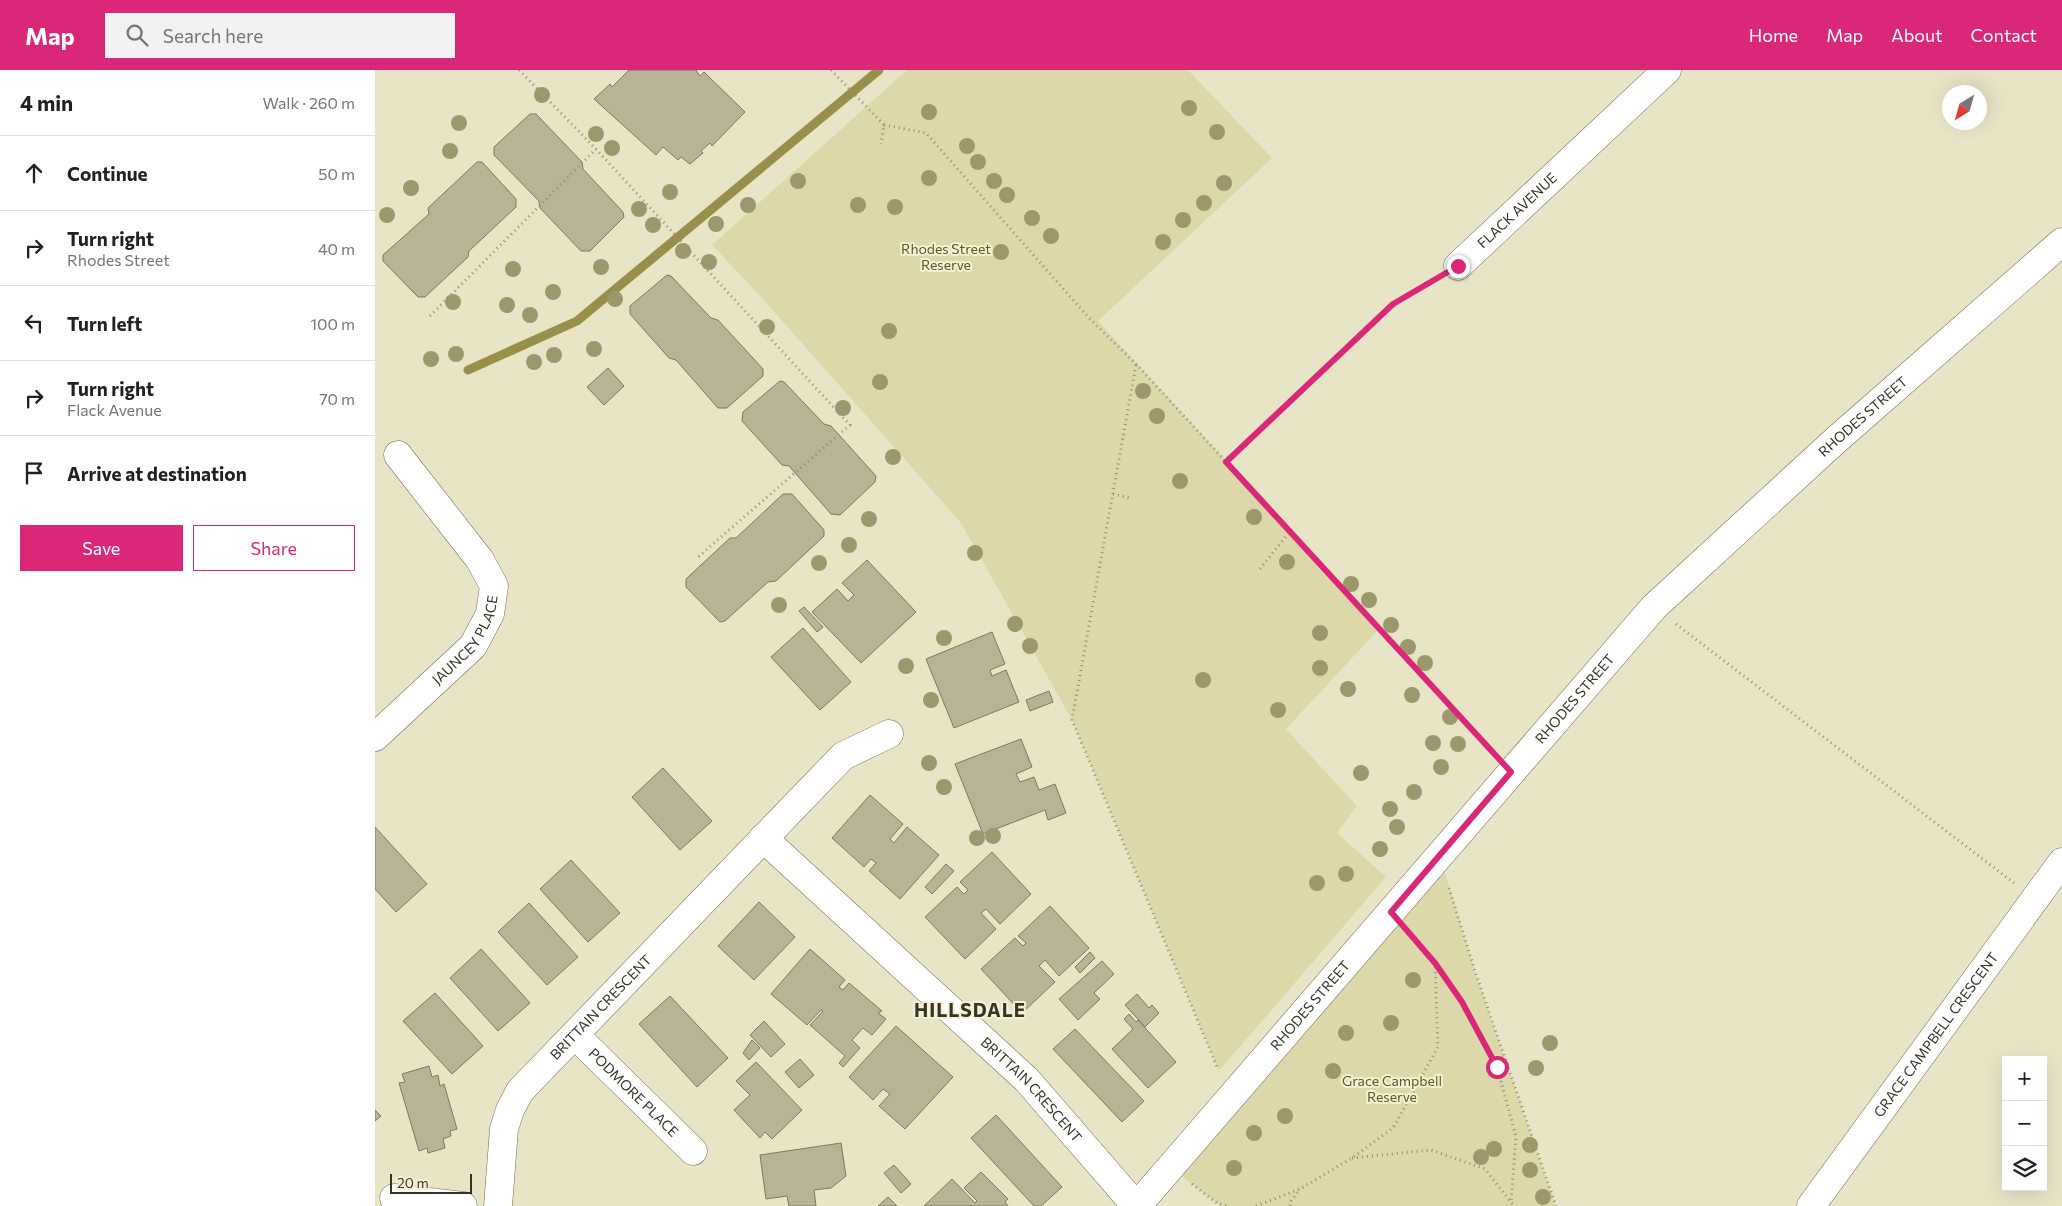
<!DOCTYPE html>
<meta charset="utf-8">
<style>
:root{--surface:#fff;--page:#f2f2f2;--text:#202124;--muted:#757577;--line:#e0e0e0;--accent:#db2777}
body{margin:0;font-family:Commissioner,sans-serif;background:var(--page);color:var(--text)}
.controls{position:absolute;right:15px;bottom:15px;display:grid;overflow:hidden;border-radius:0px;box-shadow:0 5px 20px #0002}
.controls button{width:45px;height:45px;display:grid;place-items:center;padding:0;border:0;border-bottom:1px solid var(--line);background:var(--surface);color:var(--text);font:25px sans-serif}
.compass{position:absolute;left:1567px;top:15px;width:45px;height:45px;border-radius:50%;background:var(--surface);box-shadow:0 5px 20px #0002;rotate:217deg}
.scale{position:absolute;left:15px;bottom:12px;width:82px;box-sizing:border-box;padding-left:5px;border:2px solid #353428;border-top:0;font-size:14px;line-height:18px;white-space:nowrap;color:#353428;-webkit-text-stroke:4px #f5f2d4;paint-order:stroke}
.stop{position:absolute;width:15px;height:15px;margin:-11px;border:4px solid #db2777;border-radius:50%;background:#fff}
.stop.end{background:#db2777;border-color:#fff;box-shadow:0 1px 5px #0008}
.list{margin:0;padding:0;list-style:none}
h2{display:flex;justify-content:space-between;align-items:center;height:65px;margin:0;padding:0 20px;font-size:21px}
h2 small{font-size:16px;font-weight:400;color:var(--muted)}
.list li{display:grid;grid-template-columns:32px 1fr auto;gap:15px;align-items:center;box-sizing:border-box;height:75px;padding:0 20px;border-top:1px solid var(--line)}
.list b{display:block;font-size:19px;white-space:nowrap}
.list p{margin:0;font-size:16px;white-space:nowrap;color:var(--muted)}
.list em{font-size:16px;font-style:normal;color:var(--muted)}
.actions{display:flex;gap:10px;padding:15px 20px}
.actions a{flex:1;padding:11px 0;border:1px solid var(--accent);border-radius:0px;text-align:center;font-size:18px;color:var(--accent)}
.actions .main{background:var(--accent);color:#fff}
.icon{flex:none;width:28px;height:28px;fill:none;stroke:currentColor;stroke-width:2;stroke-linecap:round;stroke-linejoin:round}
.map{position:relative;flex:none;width:1687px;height:1136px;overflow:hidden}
header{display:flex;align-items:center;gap:30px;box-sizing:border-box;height:70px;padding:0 25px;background:var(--accent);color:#fff}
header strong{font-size:24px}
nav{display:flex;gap:28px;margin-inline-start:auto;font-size:18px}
.search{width:350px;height:45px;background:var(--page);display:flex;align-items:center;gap:12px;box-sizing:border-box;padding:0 18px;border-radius:0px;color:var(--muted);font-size:19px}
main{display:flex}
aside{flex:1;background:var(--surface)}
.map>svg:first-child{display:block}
.green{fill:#ddd8a9}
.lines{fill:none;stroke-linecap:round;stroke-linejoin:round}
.stream{stroke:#978f4a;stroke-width:9}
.building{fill:#b6b396;stroke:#7c795e}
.street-casing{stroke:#6f6c51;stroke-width:29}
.path{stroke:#908e79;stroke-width:3;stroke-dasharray:1 4;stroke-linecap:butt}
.street{stroke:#fff;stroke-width:28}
.tree{fill:#9c976c}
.route{stroke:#db2777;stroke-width:6}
.labels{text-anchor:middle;stroke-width:4;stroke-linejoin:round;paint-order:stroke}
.street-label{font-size:14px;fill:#353428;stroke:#f5f2d4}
.park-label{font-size:14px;fill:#5d5722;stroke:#f5f2d4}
.district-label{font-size:19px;font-weight:bold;letter-spacing:1px;fill:#353428;stroke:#f5f2d4}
</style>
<header>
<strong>Map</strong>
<div class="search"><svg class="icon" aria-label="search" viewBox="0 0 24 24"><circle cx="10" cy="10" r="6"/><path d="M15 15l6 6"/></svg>Search here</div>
<nav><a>Home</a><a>Map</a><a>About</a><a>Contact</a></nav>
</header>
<main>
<aside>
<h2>4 min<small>Walk · 260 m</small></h2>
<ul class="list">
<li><svg class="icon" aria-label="ahead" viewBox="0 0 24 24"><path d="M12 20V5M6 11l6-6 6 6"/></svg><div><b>Continue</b></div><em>50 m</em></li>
<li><svg class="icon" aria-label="right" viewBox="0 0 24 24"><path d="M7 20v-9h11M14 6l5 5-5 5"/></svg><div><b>Turn right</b><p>Rhodes Street</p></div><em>40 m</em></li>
<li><svg class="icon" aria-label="left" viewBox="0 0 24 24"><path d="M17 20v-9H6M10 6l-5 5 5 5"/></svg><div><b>Turn left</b></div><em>100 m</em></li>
<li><svg class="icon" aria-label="right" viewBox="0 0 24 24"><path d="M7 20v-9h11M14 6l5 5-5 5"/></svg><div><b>Turn right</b><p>Flack Avenue</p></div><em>70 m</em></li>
<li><svg class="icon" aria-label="arrive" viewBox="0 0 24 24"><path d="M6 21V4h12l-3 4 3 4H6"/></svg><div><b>Arrive at destination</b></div></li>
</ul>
<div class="actions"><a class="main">Save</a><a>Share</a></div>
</aside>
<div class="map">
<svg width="1687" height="1136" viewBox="0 0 1687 1136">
<rect width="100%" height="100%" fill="#e8e5c7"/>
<path class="green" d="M532,0H813L897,88L723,251L1005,558L911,659L982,736L962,763L1011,807L844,1001L697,650L586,453L387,228L337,175Z
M1065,786L1101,904L1181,1136H845L796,1098Z"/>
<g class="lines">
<path class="stream" d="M93,300L202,251L504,0"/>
</g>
<path class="building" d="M254,0H321L325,6L329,2L370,42L337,76L335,73L326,81L328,83L315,94L306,87L303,90L288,77L281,85L219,29L235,14L237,17Z
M155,44H161L207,92L208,99L248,142L249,147L215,181H206L165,138L164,131L119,85V77Z
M102,92H107L141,129V137L94,181L93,187L50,227H43L8,191V185L54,144L53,138Z
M292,205L296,206L336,248L343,250L388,299V306L352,338H343L301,290L294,288L255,244V236Z
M233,298L249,316L229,335L212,317Z
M405,311L409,312L449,354L456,356L501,406L500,412L465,445L456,444L414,396L407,395L367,351L368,342Z
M408,424H417L449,460V466L401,511L393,512L350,551L345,552L311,517V509L355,468H361Z
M492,490L541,542L486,593L437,542L462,519L473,531L479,525L467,513Z
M429,537L448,557L442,562L424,541Z
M428,558L476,612L445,640L396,587Z
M617,562L630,594L615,600L617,606L631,600L644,632L579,658L551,589Z
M674,621L678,632L655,641L651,630Z
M646,669L657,697L641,704L645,712L659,707L664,720L680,714L691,743L673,750L670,740L608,764L580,694Z
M288,698L337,751L305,780L257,727Z
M495,725L528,754L515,769L519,773L532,757L564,785L525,829L494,801L501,793L496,789L489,797L457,768Z
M0,757L52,814L21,842L0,819Z
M617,782L656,824L625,854L611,839L606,843L621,859L590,889L550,847L582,817L589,824L593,820L585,812Z
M196,790L245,843L213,872L165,819Z
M571,794L579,801L557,824L550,817Z
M384,832L420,867L379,910L343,876Z
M154,833L203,887L172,915L123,862Z
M675,836L714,878L684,906L670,890L664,896L680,912L647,943L606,899L640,868L648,876L651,873L643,866Z
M106,879L155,933L123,961L75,908Z
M435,879L470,910L464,917L468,920L474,913L507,941L503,943L511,949L497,965L488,958L477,970L485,978L468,997L464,993L470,986L435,955L448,941L446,940L432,955L396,924Z
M715,882L720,888L705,903L700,897Z
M727,891L739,904L719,923L725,929L703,950L684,929Z
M60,923L108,976L77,1004L28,951Z
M762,924L774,938L777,935L784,943L770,957L750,935Z
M295,926L353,988L322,1017L264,954Z
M754,944L761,952L763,950L801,992L773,1018L737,979L758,959L749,949Z
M389,951L410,974L396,987L375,965Z
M521,956L578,1007L530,1059L504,1036L515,1024L508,1019L498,1030L474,1007Z
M700,959L769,1031L747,1052L678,979Z
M377,970L385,978L374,990L368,983Z
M425,989L439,1005L424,1018L410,1002Z
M381,992L427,1040L397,1069L390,1062L385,1068L359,1040L375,1025L361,1011Z
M54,996L57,1007L63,1005L65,1016L69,1014L82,1059L75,1061L76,1066L68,1069L70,1078L53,1083L52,1078L44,1081L24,1013L30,1012L27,1004Z
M0,1040L6,1046L0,1051Z
M621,1045L687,1117L666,1136H659L596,1068Z
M466,1073L471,1106L456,1118L439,1120L441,1136H414L412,1126L391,1129L385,1085Z
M519,1095L536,1114L526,1123L509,1103Z
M606,1102L633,1129L630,1132L633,1136H549L577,1109L600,1133L602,1131L589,1118Z
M513,1127L522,1136H503Z"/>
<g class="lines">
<defs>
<g id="street">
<path id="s1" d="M1083,196L1292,0"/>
<path id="s2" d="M0,667L98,576L115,544L119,516L105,490L23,385"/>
<path id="s3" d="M388,768L652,1010L761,1136"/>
<path id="s4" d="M200,965L318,1081"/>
<path d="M19,1128L88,1136"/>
<path id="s5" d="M123,1136L129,1059L135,1040L145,1021L468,686L514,664"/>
<path id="s6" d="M762,1136L1279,537L1461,370L1687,172"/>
<path id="s7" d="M1436,1136L1687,792"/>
</g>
</defs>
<use href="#street" class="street-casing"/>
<path class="path" d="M144,0L221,79L475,355L323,487
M456,0L509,55L506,74
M509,55L551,63L713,247L761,294L1118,682
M55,246L221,79
M761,295L697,650L843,999
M851,392L1018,234L1061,209
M738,424L755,428
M885,499L915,461
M1301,554L1639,813
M1074,818L1101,904L1181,1136
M1061,893L1087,932L1122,997L1141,1067L1136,1133
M977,1088L1056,1080L1110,1099L1139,1136
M817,1114L842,1133L852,1136
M881,1136L925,1119L977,1088L1018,1058L1063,977L1060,893L1035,863
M915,1136L916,1131L925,1119"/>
<use href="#street" class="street"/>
</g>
<g class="tree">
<circle cx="167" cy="25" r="8"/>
<circle cx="814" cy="38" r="8"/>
<circle cx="554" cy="42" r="8"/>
<circle cx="84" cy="53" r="8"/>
<circle cx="842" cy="62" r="8"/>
<circle cx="221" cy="64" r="8"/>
<circle cx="592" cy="76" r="8"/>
<circle cx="237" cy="78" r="8"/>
<circle cx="75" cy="81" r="8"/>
<circle cx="603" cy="92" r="8"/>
<circle cx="554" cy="108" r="8"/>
<circle cx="423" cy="111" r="8"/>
<circle cx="619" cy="111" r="8"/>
<circle cx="849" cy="113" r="8"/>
<circle cx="36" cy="118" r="8"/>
<circle cx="295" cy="122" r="8"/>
<circle cx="632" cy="125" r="8"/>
<circle cx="829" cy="133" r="8"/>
<circle cx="373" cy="135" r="8"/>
<circle cx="483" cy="135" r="8"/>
<circle cx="520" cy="137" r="8"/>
<circle cx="264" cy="139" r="8"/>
<circle cx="12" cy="145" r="8"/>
<circle cx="657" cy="148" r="8"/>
<circle cx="808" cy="150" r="8"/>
<circle cx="341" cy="154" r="8"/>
<circle cx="278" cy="155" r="8"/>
<circle cx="676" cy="166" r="8"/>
<circle cx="788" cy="172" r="8"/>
<circle cx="308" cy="181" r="8"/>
<circle cx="626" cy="182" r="8"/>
<circle cx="334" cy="192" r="8"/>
<circle cx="226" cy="197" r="8"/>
<circle cx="138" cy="199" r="8"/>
<circle cx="178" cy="222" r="8"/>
<circle cx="240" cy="229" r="8"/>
<circle cx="78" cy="232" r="8"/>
<circle cx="132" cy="235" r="8"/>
<circle cx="155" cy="245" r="8"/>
<circle cx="392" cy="257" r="8"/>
<circle cx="514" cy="261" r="8"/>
<circle cx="219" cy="279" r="8"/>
<circle cx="81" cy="284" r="8"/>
<circle cx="179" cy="285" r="8"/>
<circle cx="56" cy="289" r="8"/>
<circle cx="159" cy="292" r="8"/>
<circle cx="505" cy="312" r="8"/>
<circle cx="768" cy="321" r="8"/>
<circle cx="468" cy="338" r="8"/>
<circle cx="782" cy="346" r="8"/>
<circle cx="518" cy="387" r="8"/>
<circle cx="805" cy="411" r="8"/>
<circle cx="879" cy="447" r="8"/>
<circle cx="494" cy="449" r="8"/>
<circle cx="474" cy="475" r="8"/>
<circle cx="600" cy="483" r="8"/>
<circle cx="912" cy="492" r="8"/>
<circle cx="444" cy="493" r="8"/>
<circle cx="976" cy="514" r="8"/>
<circle cx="994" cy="530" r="8"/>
<circle cx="404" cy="535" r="8"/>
<circle cx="640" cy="554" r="8"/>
<circle cx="1016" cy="555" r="8"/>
<circle cx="945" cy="563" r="8"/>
<circle cx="569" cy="568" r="8"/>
<circle cx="655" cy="576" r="8"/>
<circle cx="1033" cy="577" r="8"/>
<circle cx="1050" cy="593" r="8"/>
<circle cx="531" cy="596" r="8"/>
<circle cx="945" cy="598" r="8"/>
<circle cx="828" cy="610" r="8"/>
<circle cx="973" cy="619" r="8"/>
<circle cx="1037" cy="625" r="8"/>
<circle cx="556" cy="630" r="8"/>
<circle cx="903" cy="640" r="8"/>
<circle cx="1075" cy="647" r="8"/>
<circle cx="1058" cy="673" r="8"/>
<circle cx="1083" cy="674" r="8"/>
<circle cx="554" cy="693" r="8"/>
<circle cx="1066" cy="697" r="8"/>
<circle cx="986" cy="703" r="8"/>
<circle cx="569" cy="717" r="8"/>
<circle cx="1039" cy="722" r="8"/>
<circle cx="1015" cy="739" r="8"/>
<circle cx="1022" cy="757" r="8"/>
<circle cx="618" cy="766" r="8"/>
<circle cx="602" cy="768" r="8"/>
<circle cx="1005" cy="779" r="8"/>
<circle cx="971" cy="804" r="8"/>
<circle cx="942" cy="813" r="8"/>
<circle cx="1038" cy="910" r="8"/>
<circle cx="1016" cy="953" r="8"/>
<circle cx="971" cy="963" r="8"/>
<circle cx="1175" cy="973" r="8"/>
<circle cx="1161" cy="998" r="8"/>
<circle cx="958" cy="1001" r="8"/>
<circle cx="910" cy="1046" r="8"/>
<circle cx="879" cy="1063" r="8"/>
<circle cx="1155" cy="1075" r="8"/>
<circle cx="1119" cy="1079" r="8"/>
<circle cx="1106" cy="1087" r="8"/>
<circle cx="859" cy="1098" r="8"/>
<circle cx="1155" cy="1100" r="8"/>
<circle cx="1168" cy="1127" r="8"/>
</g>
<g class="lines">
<path class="route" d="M1083,196L1018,234L851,392L1136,702L1016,842L1060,893L1087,932L1122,997"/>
</g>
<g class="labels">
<g class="street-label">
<text dy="5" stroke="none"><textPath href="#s1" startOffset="81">FLACK AVENUE</textPath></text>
<text dy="5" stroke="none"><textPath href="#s6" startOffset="1074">RHODES STREET</textPath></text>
<text dy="5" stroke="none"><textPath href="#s2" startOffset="135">JAUNCEY PLACE</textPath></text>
<text dy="5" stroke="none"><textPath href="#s6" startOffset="670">RHODES STREET</textPath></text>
<text dy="5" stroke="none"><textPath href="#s6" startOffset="265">RHODES STREET</textPath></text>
<text dy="5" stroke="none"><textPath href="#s5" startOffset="235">BRITTAIN CRESCENT</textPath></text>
<text dy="5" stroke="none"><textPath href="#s7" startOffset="212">GRACE CAMPBELL CRESCENT</textPath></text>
<text dy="5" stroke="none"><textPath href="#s3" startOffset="368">BRITTAIN CRESCENT</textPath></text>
<text dy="5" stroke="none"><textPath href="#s4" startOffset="82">PODMORE PLACE</textPath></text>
</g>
<g class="park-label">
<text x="571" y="184">Rhodes Street<tspan x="571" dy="16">Reserve</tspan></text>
<text x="1017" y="1016">Grace Campbell<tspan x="1017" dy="16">Reserve</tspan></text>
</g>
<g class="district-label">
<text x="595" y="947">HILLSDALE</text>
</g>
</g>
</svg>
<div class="controls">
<button>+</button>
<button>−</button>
<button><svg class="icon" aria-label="layers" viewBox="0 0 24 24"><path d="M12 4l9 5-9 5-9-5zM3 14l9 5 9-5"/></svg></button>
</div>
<svg class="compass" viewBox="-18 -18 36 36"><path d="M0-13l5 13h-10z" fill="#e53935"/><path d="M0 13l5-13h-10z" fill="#757577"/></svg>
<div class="scale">20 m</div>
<div class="stop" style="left:1122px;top:997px"></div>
<div class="stop end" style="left:1083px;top:196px"></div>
</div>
</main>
